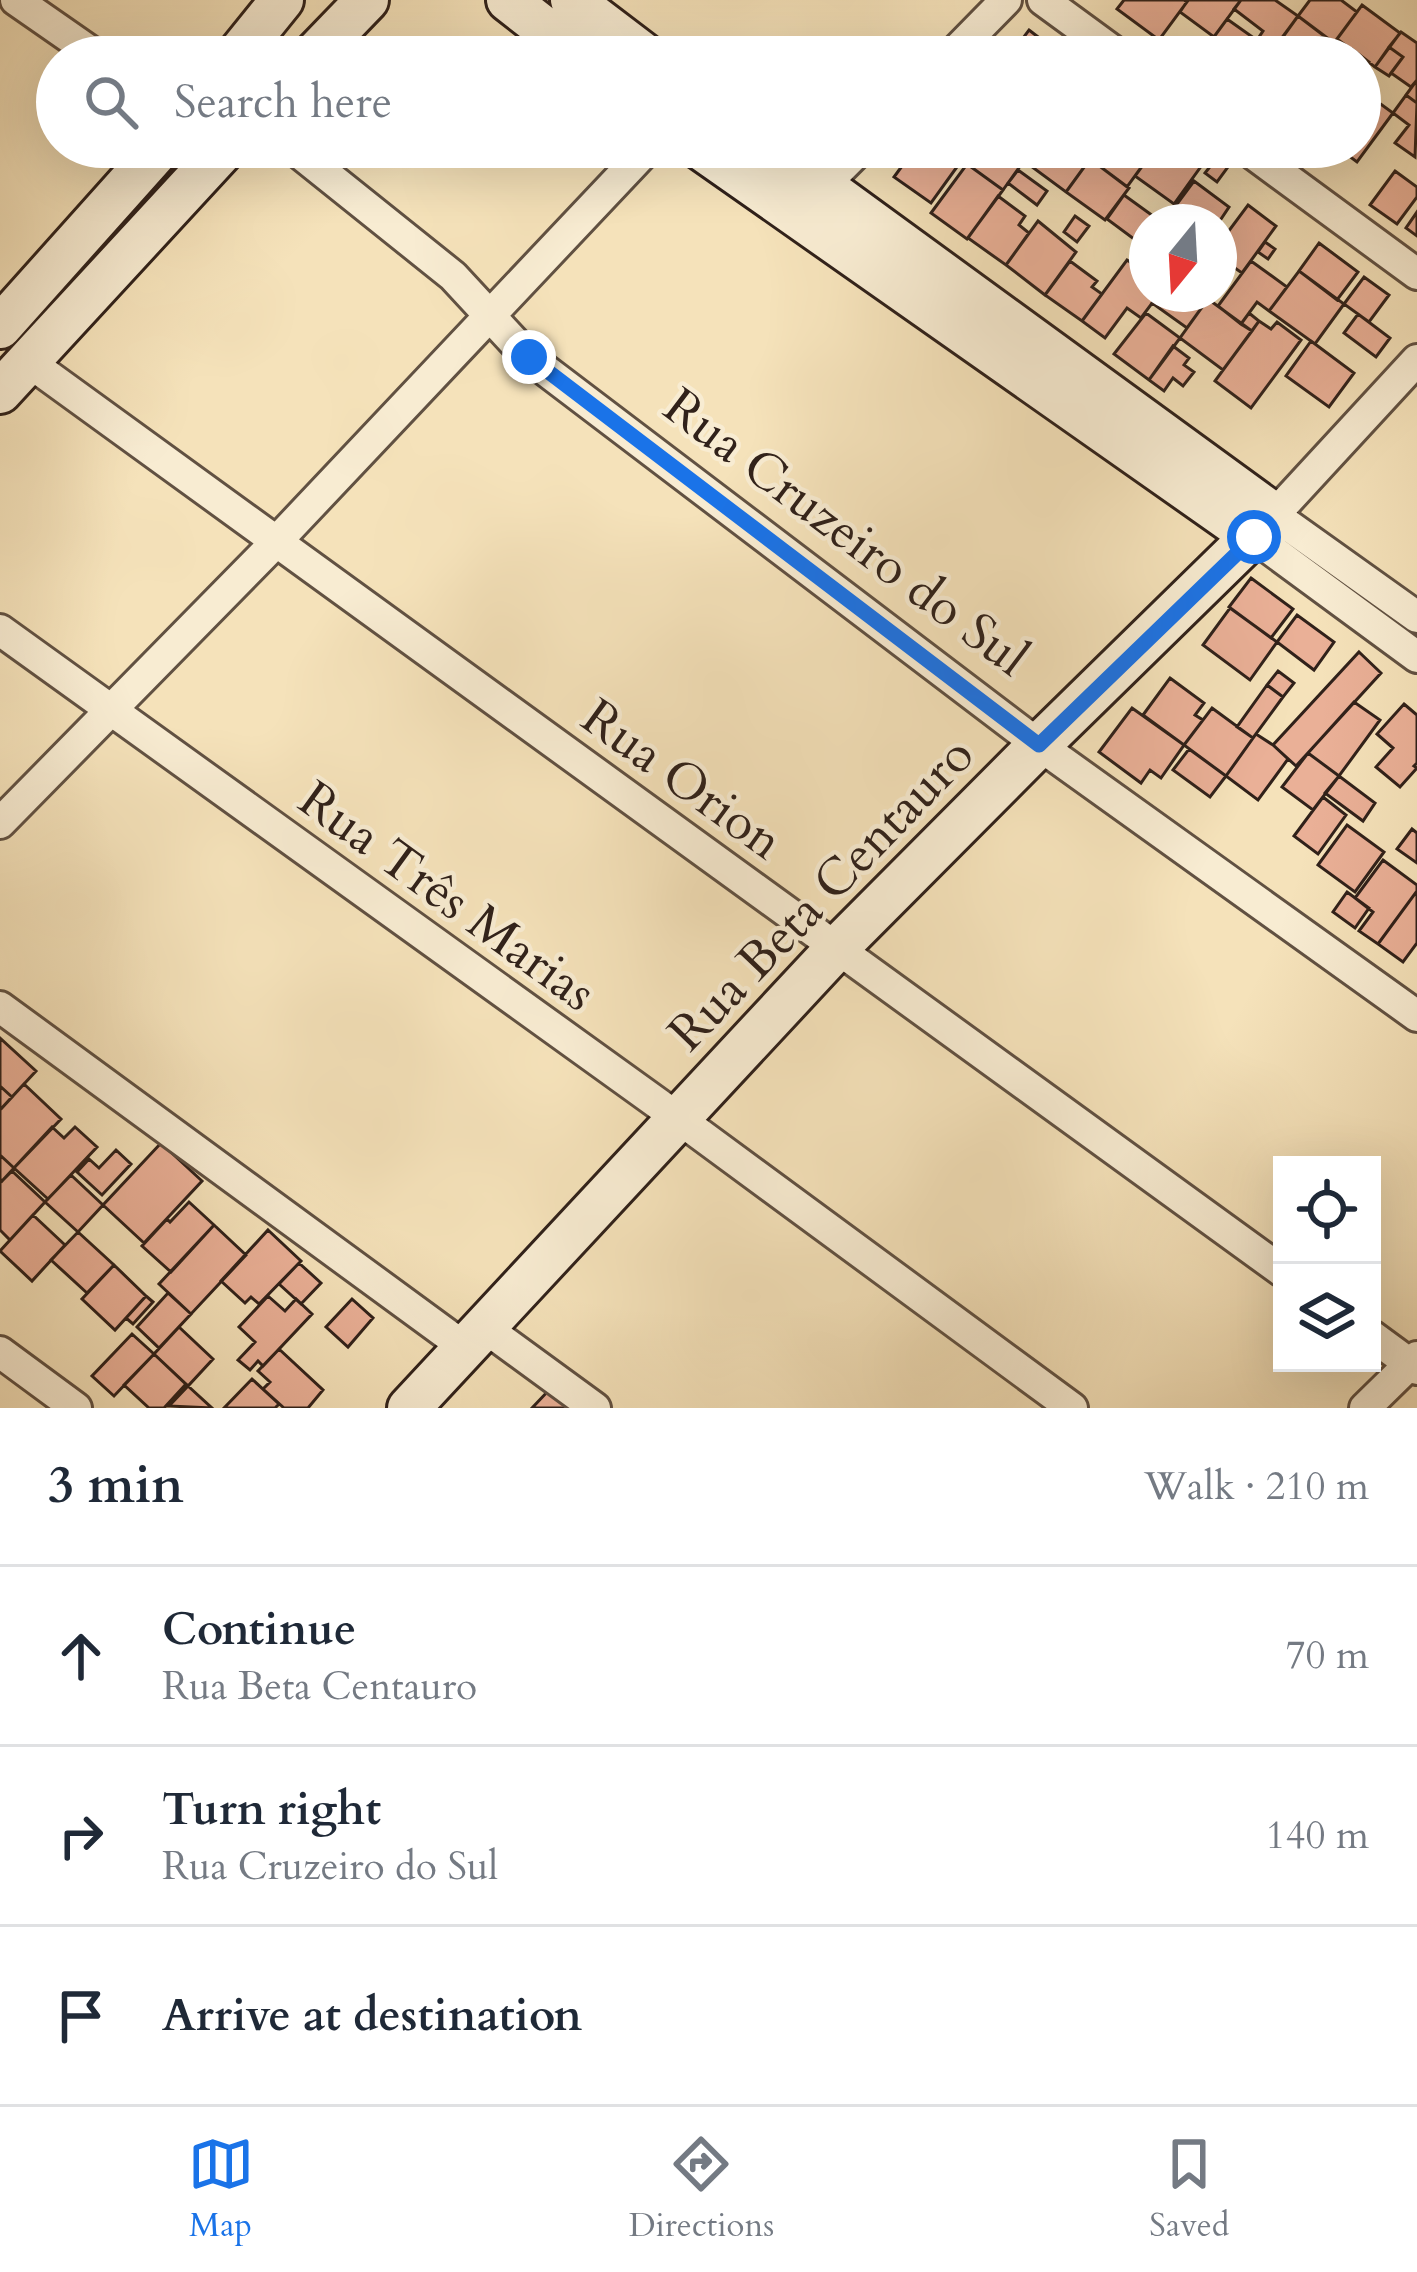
<!DOCTYPE html>
<meta charset="utf-8">
<style>
:root{--surface:#fff;--page:#f6f6f7;--text:#1f2937;--muted:#747a83;--line:#e0e1e3;--accent:#1a73e8}
body{margin:0;font-family:Cardo,serif;background:var(--page);color:var(--text)}
.controls{position:absolute;right:36px;bottom:36px;display:grid;overflow:hidden;border-radius:0px;box-shadow:0 12px 48px #0002}
.controls button{width:108px;height:108px;display:grid;place-items:center;padding:0;border:0;border-bottom:3px solid var(--line);background:var(--surface);color:var(--text);font:60px sans-serif}
.compass{position:absolute;left:1129px;top:204px;width:108px;height:108px;border-radius:50%;background:var(--surface);box-shadow:0 12px 48px #0002;rotate:198deg}
.stop{position:absolute;width:36px;height:36px;margin:-27px;border:9px solid #1a73e8;border-radius:50%;background:#fff}
.stop.end{background:#1a73e8;border-color:#fff;box-shadow:0 3px 12px #0008}
.list{margin:0;padding:0;list-style:none}
h2{display:flex;justify-content:space-between;align-items:center;height:156px;margin:0;padding:0 48px;font-size:51px}
h2 small{font-size:39px;font-weight:400;color:var(--muted)}
.list li{display:grid;grid-template-columns:78px 1fr auto;gap:36px;align-items:center;box-sizing:border-box;height:180px;padding:0 48px;border-top:3px solid var(--line)}
.list b{display:block;font-size:45px;white-space:nowrap}
.list p{margin:0;font-size:39px;white-space:nowrap;color:var(--muted)}
.list em{font-size:39px;font-style:normal;color:var(--muted)}
.icon{flex:none;width:66px;height:66px;fill:none;stroke:currentColor;stroke-width:2;stroke-linecap:round;stroke-linejoin:round}
.map{position:relative;flex:none;width:1417px;height:1408px;overflow:hidden}
.search{position:absolute;background:var(--surface);box-shadow:0 12px 48px #0002;left:36px;right:36px;top:36px;height:132px;display:flex;align-items:center;gap:30px;box-sizing:border-box;padding:0 42px;border-radius:66px;color:var(--muted);font-size:45px}
.sheet{height:696px;background:var(--surface)}
nav{display:flex;justify-content:space-around;align-items:center;box-sizing:border-box;height:168px;border-top:3px solid var(--line);background:var(--surface);font-size:33px;color:var(--muted)}
nav a{display:grid;justify-items:center;gap:6px}
nav .on{color:var(--accent)}
.map>svg:first-child{display:block}
.building{fill:#eab097;stroke:#30211a;stroke-width:3}
.lines{fill:none;stroke-linecap:round;stroke-linejoin:round}
.street-casing{stroke:#615142;stroke-width:36}
.secondary-casing{stroke:#30211a;stroke-width:48}
.street{stroke:#f8ecd2;stroke-width:30}
.secondary{stroke:#f8ecd2;stroke-width:42}
.route{stroke:#1a73e8;stroke-width:15}
.labels{text-anchor:middle;stroke-width:9;stroke-linejoin:round;paint-order:stroke}
.street-label{font-size:51px;fill:#30211a;stroke:#f8ecd2}
</style>
<div class="map">
<svg width="1417" height="1408" viewBox="0 0 1417 1408">
<rect width="100%" height="100%" fill="#f5e2ba"/>
<filter id="stains"><feTurbulence type="fractalNoise" baseFrequency=".00167" numOctaves="4"/><feColorMatrix values="0 0 0 0 .2 0 0 0 0 .09 0 0 0 0 .02 0 0 0 .5 -.17"/></filter>
<radialGradient id="worn" r=".72"><stop offset=".6" stop-color="#630" stop-opacity="0"/><stop offset="1" stop-color="#630" stop-opacity=".3"/></radialGradient>
<path class="building" d="M1124,0H1184L1187,2L1159,40L1117,9Z
M1188,0H1241L1214,37L1180,12Z
M1241,0H1275L1298,16L1272,52L1257,40L1263,31L1234,9Z
M1310,0H1341L1357,12L1334,43L1298,16Z
M1362,5L1400,33L1375,67L1337,39Z
M1298,16L1323,35L1307,57H1297L1278,43Z
M1227,19L1261,43L1251,57H1199Z
M1029,30L1059,53L1056,57H1009Z
M1401,32L1417,43V80L1411,87L1391,73L1403,57L1389,47Z
M1261,43L1262,45L1279,57H1251Z
M1334,43L1348,54L1352,49L1369,62L1360,74V57H1324Z
M1389,47L1403,57L1389,76L1375,67Z
M1417,80V103L1406,95Z
M1360,89L1393,113L1357,162L1337,147H1360Z
M1406,95L1417,103L1415,157L1395,143L1409,125L1393,113Z
M916,147H959L967,153L931,203L894,177Z
M980,147H1002L1023,162L1003,190L967,164Z
M1034,147H1073L1090,159L1066,192L1024,161Z
M1098,147H1156L1127,187L1090,159Z
M1156,147H1191L1207,158L1174,204L1135,176Z
M1090,159L1129,188L1105,220L1066,192Z
M1216,159L1228,167L1217,182L1205,173Z
M967,164L1003,190L967,239L931,213Z
M1018,170L1047,191L1037,205L1008,183Z
M1395,171L1417,187V197L1397,224L1370,205Z
M1194,181L1229,207L1219,222H1184L1171,212Z
M1124,195L1160,221L1147,222V239L1142,245L1107,219Z
M998,196L1025,216L1019,225L1029,233L1006,265L968,238Z
M1248,205L1276,226L1242,273L1219,257V244Z
M1417,212V236L1406,228Z
M1075,216L1089,226L1077,242L1064,232Z
M1038,221L1076,252L1045,295L1006,265Z
M1265,242L1275,249L1268,259L1258,252Z
M1319,243L1358,272L1337,300L1299,271Z
M1127,260L1141,269L1147,261V294H1159L1141,318L1127,308L1105,338L1082,321Z
M1070,261L1097,281L1092,287L1102,294L1082,321L1045,295Z
M1251,261L1287,287L1269,311L1257,302L1241,324L1218,306Z
M1299,271L1344,304L1315,344L1269,311Z
M1364,277L1389,295L1369,322L1344,304Z
M1159,294H1201L1208,299L1187,328L1152,303Z
M1208,299L1252,331L1223,370L1180,338Z
M1146,313L1180,338L1149,380L1114,354Z
M1249,313L1259,321L1252,331L1241,324Z
M1358,314L1390,338L1376,357L1344,333Z
M1259,321L1271,329L1277,322L1301,340L1251,408L1215,381Z
M1311,341L1354,373L1329,407L1286,376Z
M1173,346L1189,358L1184,365L1194,372L1183,386L1173,378L1164,391L1149,380Z
M1251,578L1293,609L1271,638L1229,607Z
M1230,608L1277,642L1250,680L1203,645Z
M1297,615L1334,642L1314,670L1277,642Z
M1359,652L1381,673L1296,766L1273,745Z
M1278,671L1294,683L1283,697L1267,685Z
M1170,678L1204,703L1195,715L1203,720L1184,745L1143,715Z
M1267,685L1283,697L1253,738L1237,727Z
M1354,702L1380,720L1339,776L1308,753Z
M1404,704L1417,715V763L1414,766L1417,768L1400,787L1376,767L1393,748L1377,734Z
M1132,708L1184,745L1161,778L1150,770L1141,783L1099,752Z
M1212,708L1253,738L1226,776L1184,745Z
M1256,734L1273,745L1288,759L1258,800L1226,776Z
M1189,749L1226,776L1210,797L1173,770Z
M1308,753L1339,776L1313,810L1282,787Z
M1339,776L1375,803L1363,821L1325,793Z
M1323,797L1346,815L1318,854L1294,836Z
M1347,825L1384,852L1355,892L1318,865Z
M1412,829L1417,833V863L1397,849Z
M1383,860L1417,885V891L1378,944L1359,931L1373,912L1355,898Z
M1417,891V943L1403,962L1378,944Z
M1347,892L1369,908L1355,928L1333,912Z
M0,1038L36,1071L12,1097L0,1086Z
M24,1084L61,1119L14,1168L0,1155V1110Z
M0,1086L12,1097L0,1110Z
M52,1127L64,1138L75,1127L97,1147L48,1199L14,1168Z
M161,1143L202,1181L144,1243L103,1205Z
M116,1150L131,1164L102,1195L77,1172L89,1159L99,1168Z
M0,1155L14,1168L2,1181L0,1179Z
M12,1171L45,1202L10,1240L0,1230V1183Z
M71,1175L103,1205L78,1232L45,1202Z
M189,1202L214,1225L171,1272L142,1246L167,1219L170,1222Z
M33,1215L65,1245L32,1281L0,1251Z
M214,1225L246,1255L191,1314L159,1284Z
M268,1230L301,1261L259,1304L251,1297L245,1303L221,1281Z
M78,1232L114,1265L87,1293L51,1260Z
M299,1263L321,1283L301,1304L279,1284Z
M114,1265L146,1296L115,1330L82,1299Z
M168,1293L191,1314L159,1348L137,1327Z
M146,1296L153,1302L133,1324L126,1318Z
M268,1296L285,1311L296,1299L312,1314L263,1366L258,1361L250,1370L238,1360L255,1342L239,1327Z
M352,1299L373,1318L348,1347L326,1327Z
M179,1327L213,1359L188,1386L154,1354Z
M132,1334L154,1354L114,1396L92,1376Z
M279,1349L323,1390L308,1408H284L263,1389L270,1382L258,1371Z
M154,1354L186,1384L164,1408H149L124,1385Z
M252,1379L279,1404L275,1408H224Z
M188,1386L212,1408L169,1406Z
M549,1390L568,1408H532Z"/>
<g class="lines">
<defs>
<path id="street" d="M16,0L98,57
M1043,0L1121,57
M950,57L1006,0
M292,147L453,276L528,357L1039,745L1417,1016
M1244,147L1417,274
M823,186L862,147
M1417,360L1274,515L1417,617
M29,362L1282,1271
M1254,537L1417,657
M0,630L678,1118L1072,1408
M0,823L275,543L649,147
M0,1007L467,1349
M484,1327L595,1408
M1372,1336L1417,1369
M0,1352L76,1408
M1365,1408L1417,1357"/>
<path id="secondary" d="M508,0L581,57
M572,0L647,57
M236,57L282,0
M312,57L367,0
M699,147L1254,537
M0,327L161,147
M0,392L226,147
M409,1408L837,948L1039,745L1274,515L769,147"/>
</defs>
<use href="#street" class="street-casing"/>
<use href="#secondary" class="secondary-casing"/>
<use href="#street" class="street"/>
<use href="#secondary" class="secondary"/>
</g>
<g class="lines">
<path class="route" d="M529,357L1039,745L1254,537"/>
</g>
<g class="labels">
<g class="street-label">
<text transform="translate(847 531) rotate(37)" y="18">Rua Cruzeiro do Sul</text>
<text transform="translate(683 778) rotate(36)" y="18">Rua Orion</text>
<text transform="translate(820 893) rotate(-46)" y="18">Rua Beta Centauro</text>
<text transform="translate(448 895) rotate(36)" y="18">Rua Três Marias</text>
</g>
</g>
<rect width="100%" height="100%" filter="url(#stains)"/>
<rect width="100%" height="100%" fill="url(#worn)"/>
</svg>
<div class="controls">
<button><svg class="icon" aria-label="locate" viewBox="0 0 24 24"><circle cx="12" cy="12" r="6"/><path d="M12 2v4M12 18v4M2 12h4M18 12h4"/></svg></button>
<button><svg class="icon" aria-label="layers" viewBox="0 0 24 24"><path d="M12 4l9 5-9 5-9-5zM3 14l9 5 9-5"/></svg></button>
</div>
<svg class="compass" viewBox="-18 -18 36 36"><path d="M0-13l5 13h-10z" fill="#e53935"/><path d="M0 13l5-13h-10z" fill="#747a83"/></svg>
<div class="stop" style="left:1254px;top:537px"></div>
<div class="stop end" style="left:529px;top:357px"></div>
<div class="search"><svg class="icon" aria-label="search" viewBox="0 0 24 24"><circle cx="10" cy="10" r="6"/><path d="M15 15l6 6"/></svg>Search here</div>
</div>
<section class="sheet">
<h2>3 min<small>Walk · 210 m</small></h2>
<ul class="list">
<li><svg class="icon" aria-label="ahead" viewBox="0 0 24 24"><path d="M12 20V5M6 11l6-6 6 6"/></svg><div><b>Continue</b><p>Rua Beta Centauro</p></div><em>70 m</em></li>
<li><svg class="icon" aria-label="right" viewBox="0 0 24 24"><path d="M7 20v-9h11M14 6l5 5-5 5"/></svg><div><b>Turn right</b><p>Rua Cruzeiro do Sul</p></div><em>140 m</em></li>
<li><svg class="icon" aria-label="arrive" viewBox="0 0 24 24"><path d="M6 21V4h12l-3 4 3 4H6"/></svg><div><b>Arrive at destination</b></div></li>
</ul>
</section>
<nav>
<a class="on"><svg class="icon" aria-label="map" viewBox="0 0 24 24"><path d="M3 6l6-2 6 2 6-2v14l-6 2-6-2-6 2zM9 4v14M15 6v14"/></svg>Map</a>
<a><svg class="icon" aria-label="directions" viewBox="0 0 24 24"><path d="M12 3l9 9-9 9-9-9zM9 14v-3h6M13 9l2 2-2 2"/></svg>Directions</a>
<a><svg class="icon" aria-label="saved" viewBox="0 0 24 24"><path d="M7 4h10v16l-5-4-5 4z"/></svg>Saved</a>
</nav>
